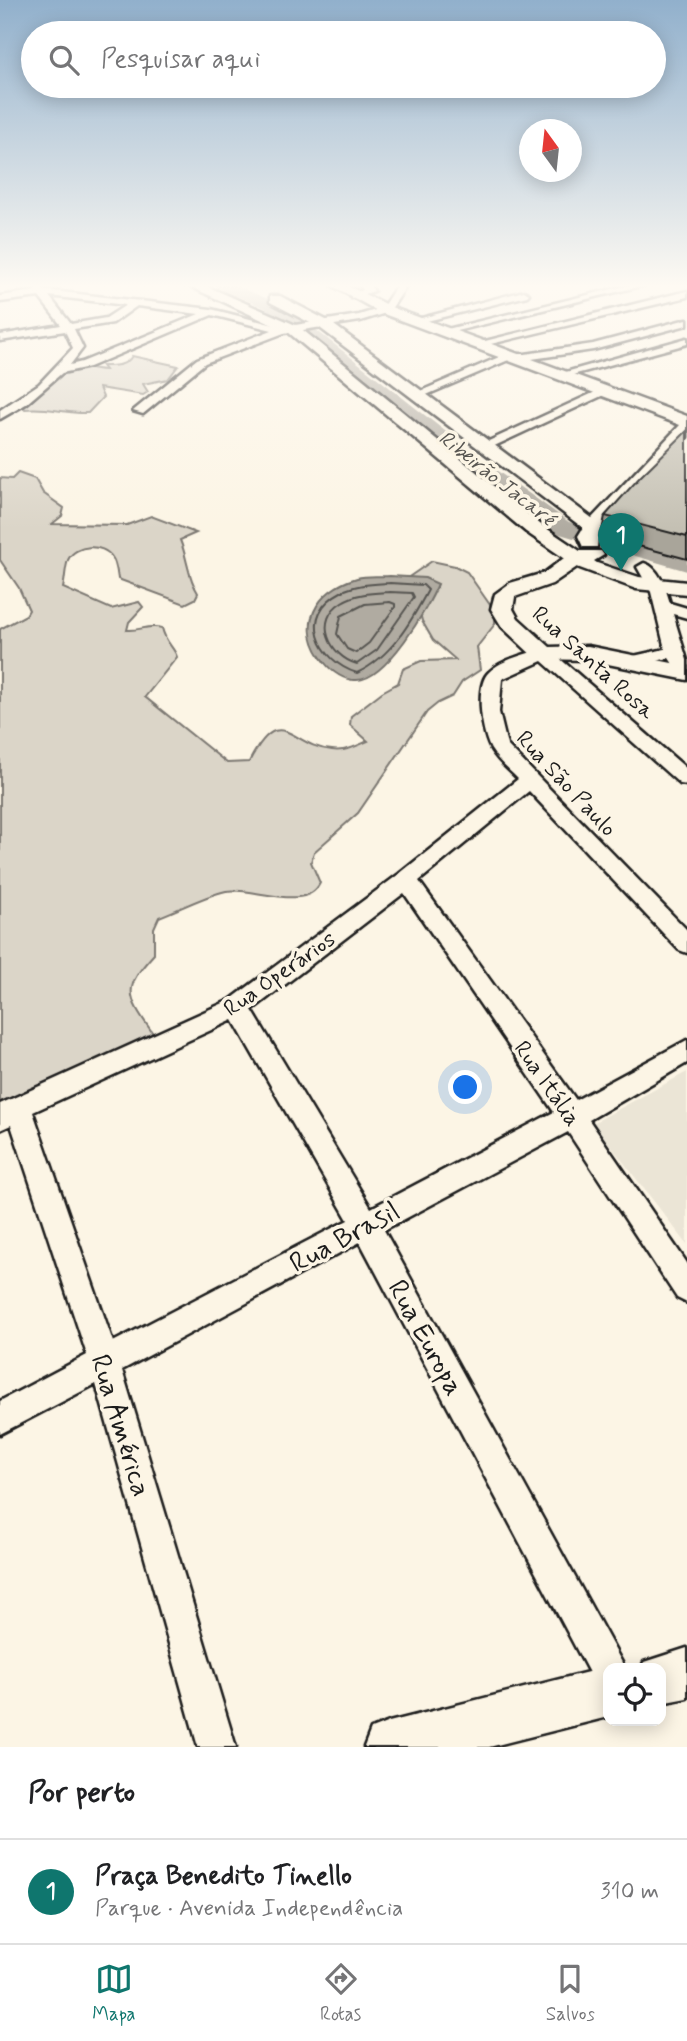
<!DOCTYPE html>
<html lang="pt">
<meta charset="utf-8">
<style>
:root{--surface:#fff;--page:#f2f2f2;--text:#202124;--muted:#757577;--line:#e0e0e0;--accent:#0f766e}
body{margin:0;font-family:Mynerve,sans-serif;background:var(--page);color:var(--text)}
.controls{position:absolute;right:21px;bottom:21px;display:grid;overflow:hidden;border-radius:14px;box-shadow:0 4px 18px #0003}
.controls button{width:63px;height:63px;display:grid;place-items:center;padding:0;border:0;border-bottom:2px solid var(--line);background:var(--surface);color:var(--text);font:35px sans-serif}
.compass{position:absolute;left:519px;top:119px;width:63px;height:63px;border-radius:50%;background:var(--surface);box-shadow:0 4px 18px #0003;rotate:345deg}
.you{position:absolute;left:466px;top:1088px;width:24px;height:24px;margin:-18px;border:5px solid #fff;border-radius:50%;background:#1a73e8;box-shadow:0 0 0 10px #1a73e833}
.badge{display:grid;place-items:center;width:46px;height:46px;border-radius:50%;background:var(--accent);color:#fff;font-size:23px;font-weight:700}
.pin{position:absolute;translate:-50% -58px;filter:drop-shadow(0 2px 4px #0008)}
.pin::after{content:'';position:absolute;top:37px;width:24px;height:21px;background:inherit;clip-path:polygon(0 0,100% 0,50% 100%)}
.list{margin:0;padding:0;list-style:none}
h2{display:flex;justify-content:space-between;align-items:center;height:91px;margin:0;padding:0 28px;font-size:30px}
h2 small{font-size:23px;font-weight:400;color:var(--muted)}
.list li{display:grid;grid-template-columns:46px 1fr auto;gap:21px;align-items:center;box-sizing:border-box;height:105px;padding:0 28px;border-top:2px solid var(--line)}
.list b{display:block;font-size:26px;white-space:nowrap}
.list p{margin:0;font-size:23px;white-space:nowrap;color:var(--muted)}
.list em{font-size:23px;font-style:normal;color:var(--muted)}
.icon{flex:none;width:38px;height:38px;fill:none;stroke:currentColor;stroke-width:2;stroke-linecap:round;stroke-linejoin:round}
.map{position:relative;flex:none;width:687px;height:1747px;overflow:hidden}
.search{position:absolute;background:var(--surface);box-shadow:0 4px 18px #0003;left:21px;right:21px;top:21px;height:77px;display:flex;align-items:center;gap:18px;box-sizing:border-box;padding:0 24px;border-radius:38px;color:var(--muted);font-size:26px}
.sheet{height:196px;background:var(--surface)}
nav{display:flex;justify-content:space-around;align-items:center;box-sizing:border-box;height:98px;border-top:2px solid var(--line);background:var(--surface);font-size:19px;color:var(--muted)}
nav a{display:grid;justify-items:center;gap:4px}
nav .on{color:var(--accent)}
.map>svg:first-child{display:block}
.built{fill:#ebe5d6}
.green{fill:#dbd5c8;stroke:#7c7872;stroke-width:2}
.water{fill:#b0aba1;stroke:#75726c;stroke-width:2}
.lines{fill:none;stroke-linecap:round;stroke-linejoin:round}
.shore{stroke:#575551;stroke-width:2}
.river{fill:#b0aba1;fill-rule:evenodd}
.minor-casing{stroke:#1c1c1c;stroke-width:5}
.major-casing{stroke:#1c1c1c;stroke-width:5}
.minor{fill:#fcf5e5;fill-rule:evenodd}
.major{fill:#fcf5e5;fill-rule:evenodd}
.wall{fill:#a9a59a;stroke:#1c1c1c;stroke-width:2}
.building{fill:#c4c0b3;stroke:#1c1c1c;stroke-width:2}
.labels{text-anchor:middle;stroke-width:7;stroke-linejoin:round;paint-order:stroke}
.far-water-label{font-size:21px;font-style:italic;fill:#575551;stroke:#fcf5e5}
.street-label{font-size:23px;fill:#1c1c1c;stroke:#fcf5e5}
.near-street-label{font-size:28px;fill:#1c1c1c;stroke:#fcf5e5}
</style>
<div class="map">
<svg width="687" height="1747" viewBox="0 0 687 1747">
<rect width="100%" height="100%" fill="#fcf5e5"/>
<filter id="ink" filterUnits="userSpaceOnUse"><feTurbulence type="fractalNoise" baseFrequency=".0143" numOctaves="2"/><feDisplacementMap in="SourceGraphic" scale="14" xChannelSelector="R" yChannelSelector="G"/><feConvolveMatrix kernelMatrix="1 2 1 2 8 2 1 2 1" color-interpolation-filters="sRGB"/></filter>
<g filter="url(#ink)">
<path class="built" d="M687,1072V1244L593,1123Z"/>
<path class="green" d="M132,356L178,366L168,379L143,384L148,392L143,395L99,388L103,397L88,413C66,414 47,406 25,409L23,405C39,390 58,369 83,368C90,367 97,370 105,370L102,366C116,366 126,366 132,356Z
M18,473L35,479L43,493L64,508L62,516L52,524L127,525L151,516L196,533L180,540C188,559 187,576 198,593L195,599L185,604L118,579C117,572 116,562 112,557C103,543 75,544 68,560C65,568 65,580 63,588L111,609L139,602L143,607L129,622L127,630C140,631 149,624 162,628C166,644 174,647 177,657L145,697L227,763L249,762C281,700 290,747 332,750C345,752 357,746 368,741L350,725L351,716L382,692L398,683L403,669L421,661L456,660L433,640L422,621L418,605L403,581L432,561L455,566L467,572L495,612V624L477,647L480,670L462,682L453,696L438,703L427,712L358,813L314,852L311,862L320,883C306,913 251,886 226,891C204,896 180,909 159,917L154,928V954C123,988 126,995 152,1032L149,1042L135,1051L0,1102V629L26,615L29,610L19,588L0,560V478L12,479Z"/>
<path class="water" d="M390,576L425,578L438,584C428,608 386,680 357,680C345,681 332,672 325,663C295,627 315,590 357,578C367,575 380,577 390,576Z"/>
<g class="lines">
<path class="shore" d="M390,583L423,585L428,590C411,622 391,657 357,673C318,661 298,614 341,592C356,584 374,584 390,583Z
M390,592L412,593L414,597L377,650L357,664C329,656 313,620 342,602C356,593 374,593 390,592Z
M390,602L395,604V607L369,643L356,653L347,649L337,634L341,616L365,604Z"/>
<path class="river" d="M215,285H234L275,302L311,326L482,460L569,522L687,557V571L553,532L468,468L299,332L265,308L217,288Z"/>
<defs>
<path id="minor" d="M360,285H370L374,291L351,298V294L363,290Z
M397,285H407L389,312L360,321L284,333L205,363L143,414L133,411L197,359L272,330L212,315L89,367L62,373L26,404L0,419V410L39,384L73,348L65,331L0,341V335L61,325L39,297L0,302V296L35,291L33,289L38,286L44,290L211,309L282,327L359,315L382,308ZM49,296L126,305L106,318L71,324ZM137,306L199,314L82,362L70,365L83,348L74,329L113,323Z
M629,285H645L444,334L439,331Z
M524,291L529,294L527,296L415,324L410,321Z
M687,291V297L478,347L473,344Z
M687,319V325L593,350L525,360L511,359L424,396L414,394L506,354H525L593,344Z
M687,338V344L561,378L555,375Z
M604,388L608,389V393L490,448H482L480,445Z
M644,563C659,567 666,589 670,603L687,608V618L673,614L687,660V677L681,676L669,658L635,666L627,661L629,657L665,649L651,592L637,567Z
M544,649L550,650L687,769V785L680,784L542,661L502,679L499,712L507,745L687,930V953L679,950L529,791L419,881L576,1100L687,1040V1063L589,1120L687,1263V1303L677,1298L568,1132L384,1230L625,1668H608V1689L595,1684L360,1242L122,1370L236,1747H198L96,1384L0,1434V1401L87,1355L11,1125L0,1130V1104L230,1000L399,874L518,779C509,770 498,761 492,751C482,736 474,685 489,672C501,660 527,653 544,649ZM404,893L554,1112L371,1208L252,1010ZM233,1020L348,1220L113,1342L33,1112Z"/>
<path id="major" d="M187,285H204L298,326L540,524L580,551H601L604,555L594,561L597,563L639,577L687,582V594L636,589L577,567L552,584L515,597L513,609L518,618L550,647L588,646L687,666V680L588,660L536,659L502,627L491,609L495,594L510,583L544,573L564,558L526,532L288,332Z
M331,285H346L391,307L687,416V437L599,532L597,547H583L578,536L583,528L320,328L270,302V296H280L330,322L592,518L680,425L381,313Z
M687,1648V1698L661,1703V1668H641L644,1662Z
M608,1667L610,1668H608V1717L489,1747H364L371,1729L389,1722Z"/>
</defs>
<use href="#minor" class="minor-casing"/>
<use href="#major" class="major-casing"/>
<use href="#minor" class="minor"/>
<use href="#major" class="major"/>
</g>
<path class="wall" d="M687,431V559L601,536L605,516Z"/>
<path class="building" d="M687,431V537L605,516L640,477Z"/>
</g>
<linearGradient id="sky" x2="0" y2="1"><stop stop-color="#91b0cc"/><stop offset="0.54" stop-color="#fefaf3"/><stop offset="1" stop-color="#fefaf3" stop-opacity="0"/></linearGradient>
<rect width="687" height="529" fill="url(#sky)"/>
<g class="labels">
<g class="far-water-label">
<text transform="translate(497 478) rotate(38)" y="7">Ribeirão Jacaré</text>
</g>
<g class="street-label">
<text transform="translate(594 662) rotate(42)" y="8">Rua Santa Rosa</text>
<text transform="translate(567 783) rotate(47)" y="8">Rua São Paulo</text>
<text transform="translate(279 973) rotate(-35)" y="8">Rua Operários</text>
<text transform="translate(548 1083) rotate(55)" y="8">Rua Itália</text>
</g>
<g class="near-street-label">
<text transform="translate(344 1236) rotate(-28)" y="10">Rua Brasil</text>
<text transform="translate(427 1337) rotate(61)" y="10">Rua Europa</text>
<text transform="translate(122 1425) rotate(73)" y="10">Rua América</text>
</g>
</g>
</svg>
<div class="controls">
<button><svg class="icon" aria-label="locate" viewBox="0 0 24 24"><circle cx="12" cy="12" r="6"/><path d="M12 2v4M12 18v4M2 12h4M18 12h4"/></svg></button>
</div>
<svg class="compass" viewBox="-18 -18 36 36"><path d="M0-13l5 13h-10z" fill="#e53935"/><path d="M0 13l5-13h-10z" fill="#757577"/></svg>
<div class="you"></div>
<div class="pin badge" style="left:621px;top:571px">1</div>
<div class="search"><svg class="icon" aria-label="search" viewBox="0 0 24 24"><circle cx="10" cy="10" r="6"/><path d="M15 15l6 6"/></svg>Pesquisar aqui</div>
</div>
<section class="sheet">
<h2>Por perto<small></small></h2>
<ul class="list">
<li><span class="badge">1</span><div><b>Praça Benedito Tinello</b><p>Parque · Avenida Independência</p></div><em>310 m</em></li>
</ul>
</section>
<nav>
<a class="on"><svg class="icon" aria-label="map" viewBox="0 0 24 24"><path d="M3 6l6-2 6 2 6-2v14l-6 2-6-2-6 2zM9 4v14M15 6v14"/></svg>Mapa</a>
<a><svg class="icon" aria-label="directions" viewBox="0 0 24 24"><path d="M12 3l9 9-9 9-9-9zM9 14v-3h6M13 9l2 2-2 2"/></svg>Rotas</a>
<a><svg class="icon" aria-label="saved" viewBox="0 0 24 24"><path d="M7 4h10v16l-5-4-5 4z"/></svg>Salvos</a>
</nav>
